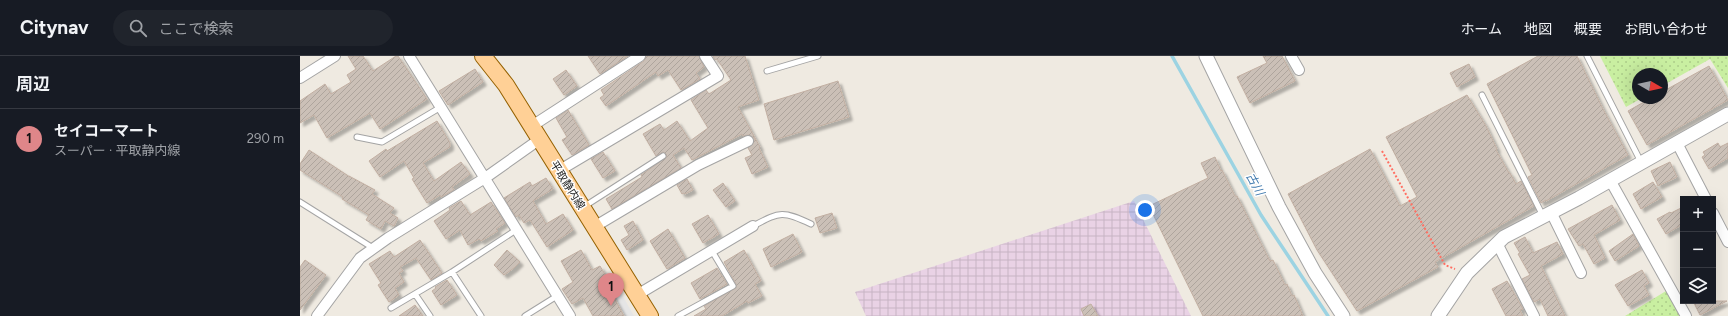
<!DOCTYPE html>
<html lang="ja">
<meta charset="utf-8">
<style>
:root{--surface:#171b24;--page:#20242c;--text:#f1f3f6;--muted:#9ea1a6;--line:#363941;--accent:#df8689}
body{margin:0;font-family:Figtree,"Noto Sans JP",sans-serif;background:var(--page);color:var(--text)}
.controls{position:absolute;right:12px;bottom:12px;display:grid;overflow:hidden;border-radius:0px;box-shadow:0 4px 16px #0002}
.controls button{width:36px;height:36px;display:grid;place-items:center;padding:0;border:0;border-bottom:1px solid var(--line);background:var(--surface);color:var(--text);font:20px sans-serif}
.compass{position:absolute;left:1332px;top:12px;width:36px;height:36px;border-radius:50%;background:var(--surface);box-shadow:0 4px 16px #0002;rotate:99deg}
.you{position:absolute;left:845px;top:154px;width:14px;height:14px;margin:-10px;border:3px solid #fff;border-radius:50%;background:#1a73e8;box-shadow:0 0 0 6px #1a73e833}
.badge{display:grid;place-items:center;width:26px;height:26px;border-radius:50%;background:var(--accent);color:#111;font-size:13px;font-weight:700}
.pin{position:absolute;translate:-50% -33px;filter:drop-shadow(0 1px 2px #0008)}
.pin::after{content:'';position:absolute;top:21px;width:14px;height:12px;background:inherit;clip-path:polygon(0 0,100% 0,50% 100%)}
.list{margin:0;padding:0;list-style:none}
h2{display:flex;justify-content:space-between;align-items:center;height:52px;margin:0;padding:0 16px;font-size:17px}
h2 small{font-size:13px;font-weight:400;color:var(--muted)}
.list li{display:grid;grid-template-columns:26px 1fr auto;gap:12px;align-items:center;box-sizing:border-box;height:60px;padding:0 16px;border-top:1px solid var(--line)}
.list b{display:block;font-size:15px;white-space:nowrap}
.list p{margin:0;font-size:13px;white-space:nowrap;color:var(--muted)}
.list em{font-size:13px;font-style:normal;color:var(--muted)}
.icon{flex:none;width:22px;height:22px;fill:none;stroke:currentColor;stroke-width:2;stroke-linecap:round;stroke-linejoin:round}
.map{position:relative;flex:none;width:1428px;height:260px;overflow:hidden}
header{display:flex;align-items:center;gap:24px;box-sizing:border-box;height:56px;padding:0 20px;background:var(--surface);border-bottom:1px solid var(--line)}
header strong{font-size:19px}
nav{display:flex;gap:22px;margin-inline-start:auto;font-size:14px}
.search{width:280px;height:36px;background:var(--page);display:flex;align-items:center;gap:10px;box-sizing:border-box;padding:0 14px;border-radius:22px;color:var(--muted);font-size:15px}
main{display:flex}
aside{flex:1;background:var(--surface)}
.map>svg:first-child{display:block}
.industrial{fill:url(#industrial-grid)}
.grass{fill:url(#grass-dots)}
.parking{fill:#e5e5e5}
.lines{fill:none;stroke-linecap:round;stroke-linejoin:round}
.stream{stroke:#9cd3e2;stroke-width:3.5}
.building{fill:url(#building-hatch);stroke:#c2afa2;filter:url(#shadow)}
.service-casing{stroke:#a4a4a4;stroke-width:7}
.minor-casing{stroke:#a4a4a4;stroke-width:12}
.tertiary-casing{stroke:#a4a4a4;stroke-width:15}
.primary-casing{stroke:#956100;stroke-width:18}
.path{stroke:#ff6f62;stroke-width:2;stroke-dasharray:2 2;stroke-linecap:butt}
.service{stroke:#fff;stroke-width:5}
.minor{stroke:#fff;stroke-width:10}
.tertiary{stroke:#fff;stroke-width:13}
.primary{stroke:#ffd096;stroke-width:16}
.labels{text-anchor:middle;stroke-width:3;stroke-linejoin:round;paint-order:stroke}
.street-label{font-size:11px;fill:#1d1d1d;stroke:#fff}
.water-label{font-size:12px;font-style:italic;fill:#3e78ad;stroke:#fff}
</style>
<header>
<strong>Citynav</strong>
<div class="search"><svg class="icon" aria-label="search" viewBox="0 0 24 24"><circle cx="10" cy="10" r="6"/><path d="M15 15l6 6"/></svg>ここで検索</div>
<nav><a>ホーム</a><a>地図</a><a>概要</a><a>お問い合わせ</a></nav>
</header>
<main>
<aside>
<h2>周辺<small></small></h2>
<ul class="list">
<li><span class="badge">1</span><div><b>セイコーマート</b><p>スーパー · 平取静内線</p></div><em>290 m</em></li>
</ul>
</aside>
<div class="map">
<svg width="1428" height="260" viewBox="0 0 1428 260">
<defs>
<pattern id="industrial-grid" width="8" height="8" patternUnits="userSpaceOnUse"><rect width="8" height="8" fill="#e9d2e5"/><path d="M0 4h8M4 0v8" fill="none" stroke="#c7b4c4"/></pattern>
<pattern id="grass-dots" width="8" height="8" patternUnits="userSpaceOnUse"><rect width="8" height="8" fill="#c9efa1"/><path d="M2 2h.1M6 6h.1" fill="none" stroke="#accc8a" stroke-width="1.8" stroke-linecap="round"/></pattern>
<pattern id="building-hatch" width="6" height="6" patternUnits="userSpaceOnUse"><rect width="6" height="6" fill="#cbc0b7"/><path d="M-1 1l2-2M0 6l6-6M5 7l2-2" fill="none" stroke="#aea59d"/></pattern>
<filter id="shadow"><feDropShadow dx="3.5" dy="3.5" stdDeviation="1" flood-color="#0004"/></filter>
</defs>
<rect width="100%" height="100%" fill="#efeae1"/>
<path class="industrial" d="M834,145L891,260H566L555,236Z"/>
<path class="grass" d="M1300,0H1428V32L1410,3L1362,30V18H1338V42H1342L1326,51Z
M1366,235L1380,260H1325Z"/>
<path class="parking" d="M320,235L334,260H325L314,239Z"/>
<g class="lines">
<path class="stream" d="M872,0L961,159L1028,260"/>
</g>
<path class="building" d="M48,0H63L73,15L96,0H98L127,43L80,73L70,57L27,82L14,59L0,67V45L25,28L31,38L51,26L47,19L56,13Z
M288,0H328L300,18Z
M346,0H399L404,11L396,17L400,23L381,34L368,14L358,20L356,16L306,50L300,42L304,39L301,34L344,5Z
M413,0H445L459,44L438,51L460,91L459,92L468,111L452,118L445,102L452,99L448,92L454,86V82L449,79L443,80L442,78L392,104L384,92L373,99L381,112L312,153L306,143L342,121L341,119L367,101L366,98L363,96L356,100L343,78L360,68L364,74L377,65L390,85L408,72L391,44L406,34L409,38L431,24L417,3L415,4Z
M963,0H982L995,25L950,47L937,21L967,7Z
M1238,0H1277L1303,53L1328,99L1246,145V144L1241,147L1228,121L1232,119L1187,28Z
M1169,8L1175,21L1157,31L1150,17Z
M1409,10L1428,44L1347,89L1328,55L1351,42H1362V36Z
M175,13L183,26L148,49L139,35Z
M266,14L277,30L264,39L253,23Z
M538,25L549,61L474,84L464,48Z
M1167,39L1186,70L1197,93L1196,94L1209,117H1210L1216,128L1221,125L1234,150L1135,206L1138,211L1057,255L1017,194L988,138L1070,93L1100,150L1117,141L1086,81Z
M268,54L289,89L272,99L262,84L267,81L256,62Z
M137,65L150,87V91L123,107L134,125L161,106L170,118L152,131L154,134L141,141L140,139L127,147L112,123L114,122L104,105L80,121L69,105L86,93L87,95Z
M1418,87L1420,91L1428,87V102L1409,113L1402,101L1405,99L1403,96Z
M9,94L50,121L49,120L75,134L72,138L94,152L90,157L98,162L94,170L85,165L81,173L66,164L69,159L42,143L43,141L0,114V108Z
M303,96L315,115L303,122L291,103Z
M915,101L921,115L922,114L935,140H937L970,205L973,204L985,229L987,228L992,240L994,239L1003,260H903L849,150L908,122L901,107Z
M1370,106L1377,121L1358,130L1351,115Z
M246,122L253,133L233,145L246,168L263,158L273,174L247,191L230,164L224,167L219,159L216,161L204,142L230,126L232,130Z
M387,123L393,134L385,138L384,137L382,138L377,129Z
M1353,126L1362,141L1341,153L1333,138Z
M423,127L435,145L426,151L413,134Z
M161,145L170,159L191,146L205,167L196,173L198,175L181,185L179,183L168,189L160,174L146,183L134,165L150,154L149,152Z
M1312,149L1320,164L1294,179L1305,202L1294,208L1283,188L1279,190L1268,173Z
M1383,151V168L1366,178L1357,163L1370,156L1371,157Z
M532,157L537,172L520,177L515,162Z
M408,159L419,178L403,187L392,168Z
M333,165L343,184L327,194L321,184L329,179L324,170Z
M368,173L385,202L367,213L350,185Z
M493,178L502,196L471,211L463,193Z
M1333,178L1339,190L1315,205L1309,195Z
M1225,181L1233,197L1257,186L1263,198L1241,210L1265,260H1248L1240,243L1234,246L1222,223L1230,219L1218,198L1220,197L1214,187Z
M120,184L142,217L131,224L116,202L100,211L103,215L99,217L104,226L95,232L99,239L89,246L78,229L81,227L69,208L90,195L94,201Z
M207,194L220,206L214,212L204,219L194,209Z
M281,194L292,214L300,210L309,225L306,227L324,260H293L283,242L272,248L262,233L273,226L261,205Z
M444,194L461,225L455,228L462,240L448,247L447,245L422,260H394L406,253L404,250L436,232V228L424,206Z
M5,204L26,219L0,254V211Z
M417,212L427,228L400,243L391,227Z
M1342,214L1349,227L1344,230L1349,239L1328,250L1315,229Z
M147,224L157,239L141,249L132,235L136,232L135,231Z
M1207,225L1223,253L1220,254L1223,260H1206L1192,233Z
M1393,245H1427L1400,259Z
M791,248L798,260H784L781,253Z
M115,249L123,260H99Z"/>
<g class="lines">
<defs>
<path id="service" d="M1287,0L1341,106
M467,15L518,0
M1182,39L1243,160
M57,81L82,86L141,51
M0,146L73,192
M285,150L363,100
M453,170C480,156 482,154 511,168
M152,216L181,260
M115,238L130,260
M91,252L152,216L216,174
M225,260L257,240
M378,260L433,230L412,195"/>
<path id="minor" d="M109,0L270,260
M991,0L999,14
M0,22L35,0
M232,70L340,0
M1377,87L1406,143
M260,114L418,20L405,0
M1310,124L1386,260
M1251,156L1281,217
M1413,157L1428,186
M294,171L398,109L448,85
M1197,187L1234,260
M337,239L453,170
M17,260L60,202L88,182L185,122L240,83"/>
<path id="tertiary" d="M906,0L979,151L1015,217L1043,260
M1138,260L1167,217L1204,181L1279,142L1428,58"/>
<path id="primary" d="M183,0L206,29L350,260"/>
</defs>
<use href="#service" class="service-casing"/>
<use href="#minor" class="minor-casing"/>
<use href="#tertiary" class="tertiary-casing"/>
<use href="#primary" class="primary-casing"/>
<path class="path" d="M1082,95L1145,209L1155,213"/>
<use href="#service" class="service"/>
<use href="#minor" class="minor"/>
<use href="#tertiary" class="tertiary"/>
<use href="#primary" class="primary"/>
</g>
<g class="labels">
<g class="street-label">
<text transform="translate(268 129) rotate(58)" y="4">平取静内線</text>
</g>
<g class="water-label">
<text transform="translate(955 128) rotate(61)" y="4">古川</text>
</g>
</g>
</svg>
<div class="controls">
<button>+</button>
<button>−</button>
<button><svg class="icon" aria-label="layers" viewBox="0 0 24 24"><path d="M12 4l9 5-9 5-9-5zM3 14l9 5 9-5"/></svg></button>
</div>
<svg class="compass" viewBox="-18 -18 36 36"><path d="M0-13l5 13h-10z" fill="#e53935"/><path d="M0 13l5-13h-10z" fill="#9ea1a6"/></svg>
<div class="you"></div>
<div class="pin badge" style="left:311px;top:250px">1</div>
</div>
</main>
